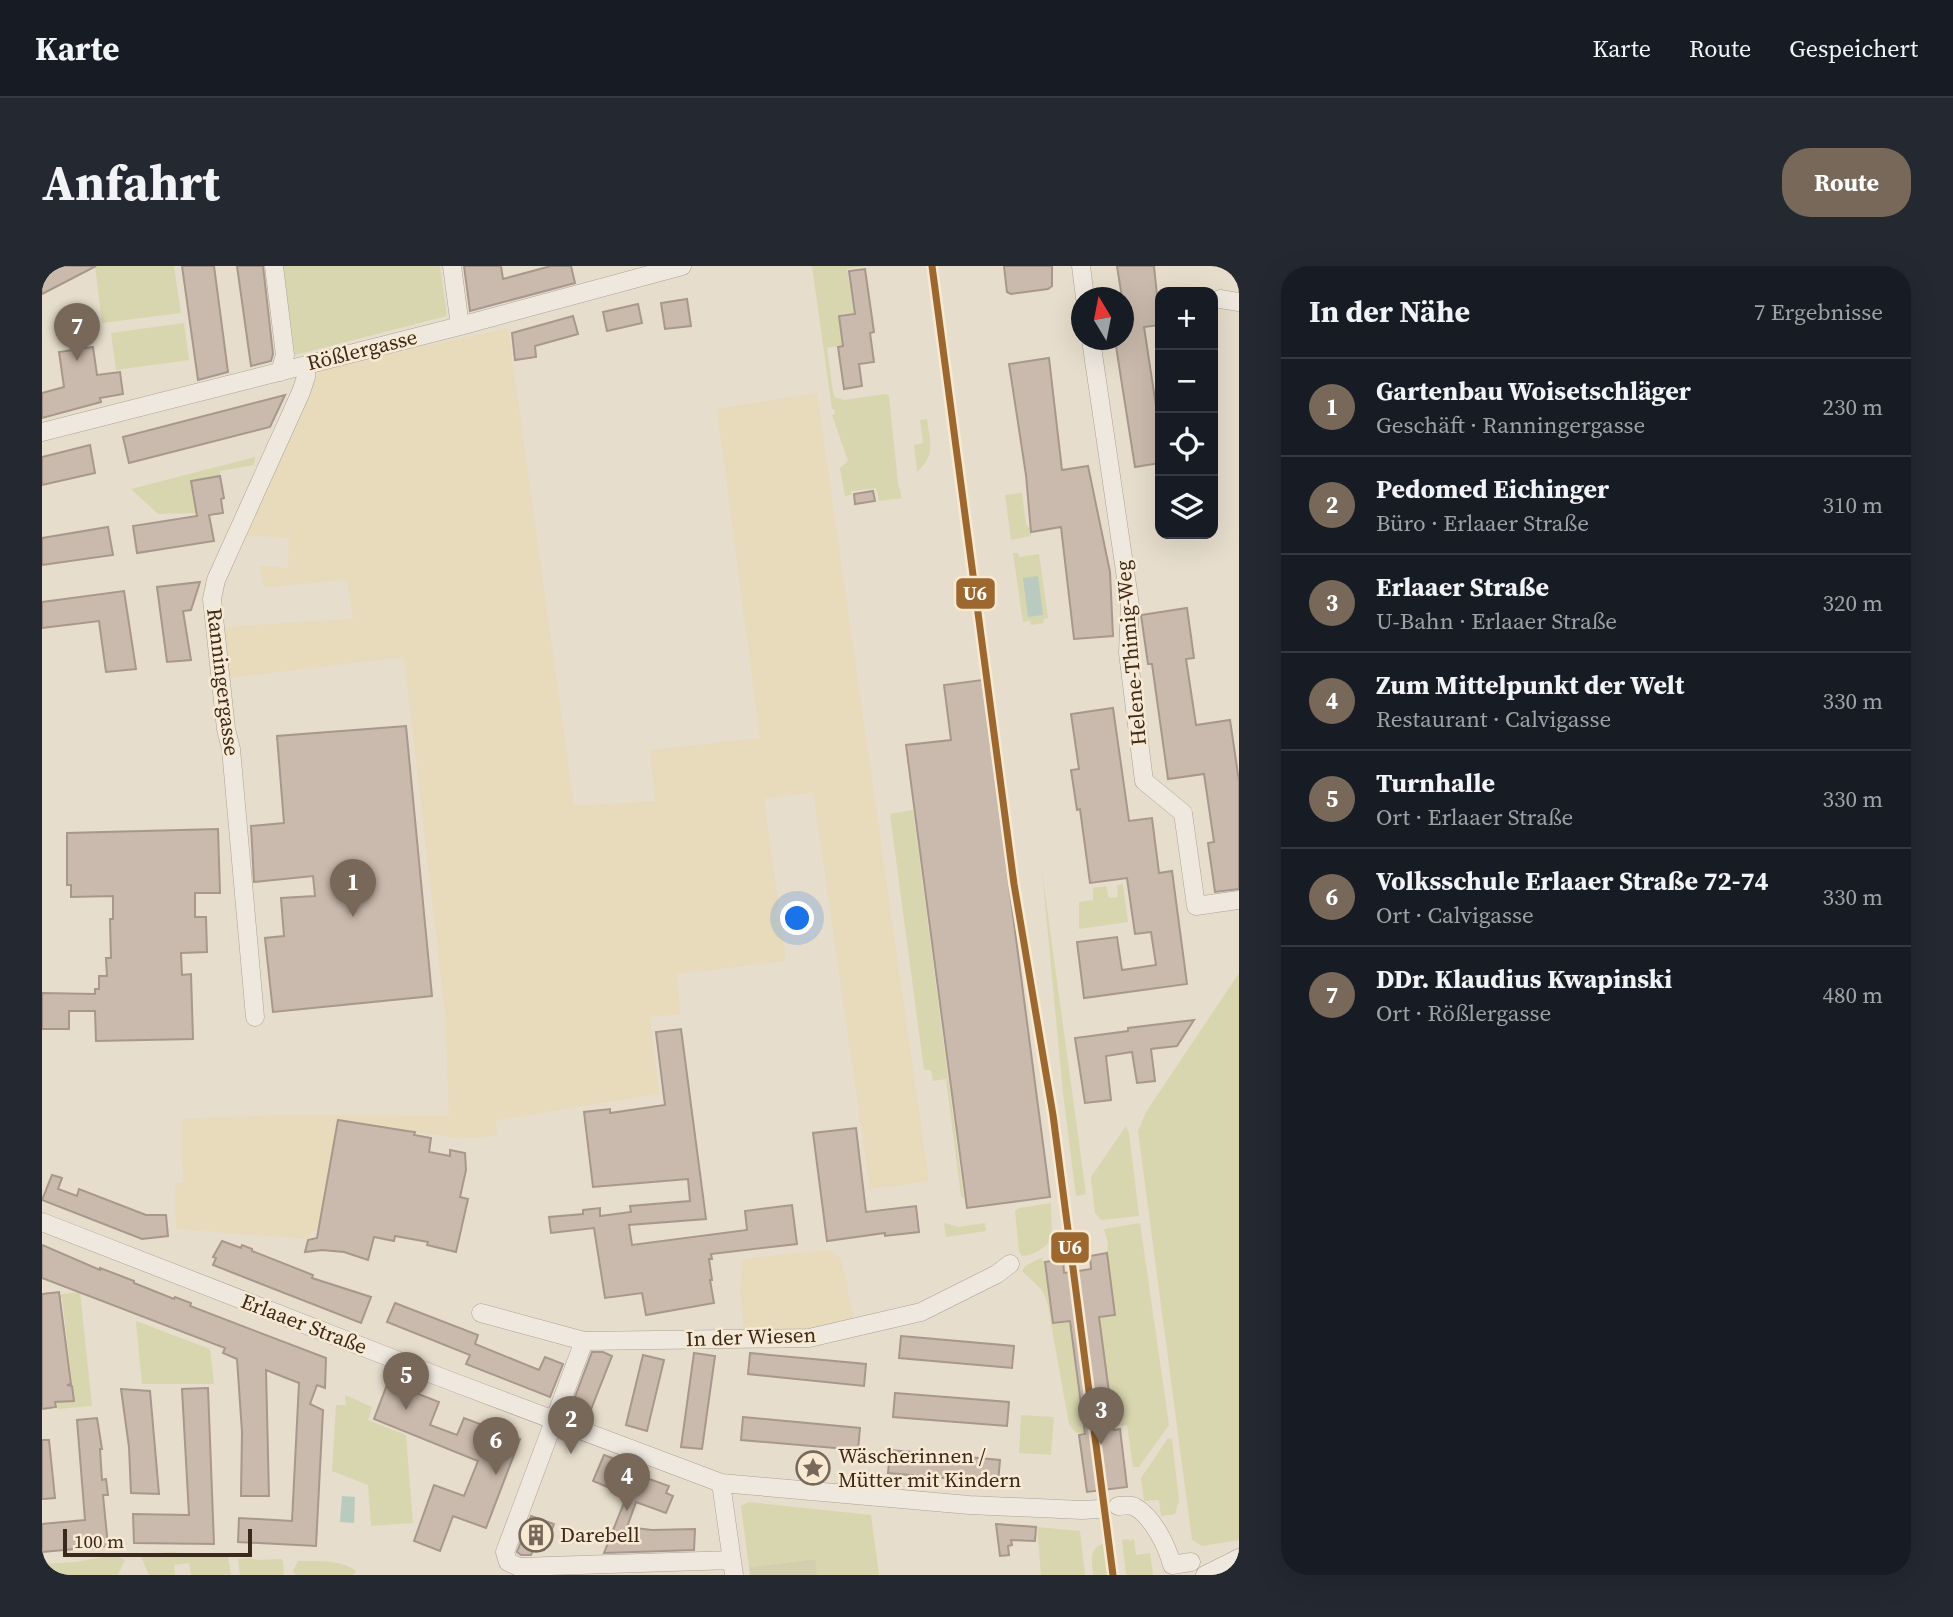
<!DOCTYPE html>
<html lang="de">
<meta charset="utf-8">
<style>
:root{--surface:#171b24;--page:#242831;--text:#f1f3f6;--muted:#9ea1a6;--line:#363941;--accent:#77685a}
body{margin:0;font-family:"Source Serif 4",serif;background:var(--page);color:var(--text)}
.controls{position:absolute;right:21px;top:21px;display:grid;overflow:hidden;border-radius:14px;box-shadow:0 7px 28px #0002}
.controls button{width:63px;height:63px;display:grid;place-items:center;padding:0;border:0;border-bottom:2px solid var(--line);background:var(--surface);color:var(--text);font:35px sans-serif}
.compass{position:absolute;left:1029px;top:21px;width:63px;height:63px;border-radius:50%;background:var(--surface);box-shadow:0 7px 28px #0002;rotate:350deg}
.scale{position:absolute;left:21px;bottom:18px;width:189px;box-sizing:border-box;padding-left:7px;border:4px solid #3b291d;border-top:0;font-size:19px;line-height:24px;white-space:nowrap;color:#3b291d;-webkit-text-stroke:5px #f8ead2;paint-order:stroke}
.you{position:absolute;left:756px;top:653px;width:24px;height:24px;margin:-18px;border:5px solid #fff;border-radius:50%;background:#1a73e8;box-shadow:0 0 0 10px #1a73e833}
.badge{display:grid;place-items:center;width:46px;height:46px;border-radius:50%;background:var(--accent);color:#fff;font-size:23px;font-weight:700}
.pin{position:absolute;translate:-50% -58px;filter:drop-shadow(0 2px 4px #0008)}
.pin::after{content:'';position:absolute;top:37px;width:24px;height:21px;background:inherit;clip-path:polygon(0 0,100% 0,50% 100%)}
.list{margin:0;padding:0;list-style:none}
h2{display:flex;justify-content:space-between;align-items:center;height:91px;margin:0;padding:0 28px;font-size:30px}
h2 small{font-size:23px;font-weight:400;color:var(--muted)}
.list li{display:grid;grid-template-columns:46px 1fr auto;gap:21px;align-items:center;box-sizing:border-box;height:98px;padding:0 28px;border-top:2px solid var(--line)}
.list b{display:block;font-size:26px;white-space:nowrap}
.list p{margin:0;font-size:23px;white-space:nowrap;color:var(--muted)}
.list em{font-size:23px;font-style:normal;color:var(--muted)}
.icon{flex:none;width:38px;height:38px;fill:none;stroke:currentColor;stroke-width:2;stroke-linecap:round;stroke-linejoin:round}
.map{position:relative;flex:none;width:1197px;height:1309px;overflow:hidden;border-radius:28px}
header{display:flex;align-items:center;gap:42px;box-sizing:border-box;height:98px;padding:0 35px;background:var(--surface);border-bottom:2px solid var(--line)}
header strong{font-size:33px}
nav{display:flex;gap:38px;margin-inline-start:auto;font-size:24px}
.intro{display:flex;align-items:center;justify-content:space-between;box-sizing:border-box;height:168px;padding:0 42px}
h1{margin:0;font-size:49px}
.button{padding:18px 32px;border-radius:28px;background:var(--accent);color:#fff;font-size:24px;font-weight:700}
main{display:flex;gap:42px;padding:0 42px}
aside{flex:1;background:var(--surface);border-radius:28px;box-shadow:0 7px 28px #0002}
.map>svg:first-child{display:block}
.farmland{fill:#e7dbbc}
.green{fill:#d8d6ae}
.cemetery{fill:#d2cfae}
.water{fill:#b8cbbe}
.building{fill:#cabaad;stroke:#a7988b;stroke-width:2}
.lines{fill:none;stroke-linecap:round;stroke-linejoin:round}
.minor-casing{stroke:#aba296;stroke-width:19}
.minor{stroke:#eee8df;stroke-width:18}
.metro-1-casing{stroke:#f8ead2;stroke-width:12}
.metro-1{stroke:#9d6830;stroke-width:7}
.labels{text-anchor:middle;stroke-width:5;stroke-linejoin:round;paint-order:stroke}
.street-label{font-size:21px;fill:#3b291d;stroke:#f8ead2}
.poi-label{font-size:21px;fill:#3b291d;stroke:#f8ead2;text-anchor:start}
.line-badge{stroke:#f8ead2;stroke-width:2.5}
.badge-label{font-size:19px;text-anchor:middle;font-weight:bold;fill:#fff}
</style>
<header>
<strong>Karte</strong>
<nav><a>Karte</a><a>Route</a><a>Gespeichert</a></nav>
</header>
<div class="intro"><h1>Anfahrt</h1><a class="button">Route</a></div>
<main>
<div class="map">
<svg width="1197" height="1309" viewBox="0 0 1197 1309">
<rect width="100%" height="100%" fill="#e6ddcc"/>
<path class="farmland" d="M466,62L532,540L613,535L608,484L718,472L675,143L775,127L887,915L828,923L771,526L722,533L744,695L635,708L638,748L608,751L617,828L454,854L455,870L416,872L297,854L276,965L269,966L267,973L134,963L133,917H141L139,853L242,849L407,850L403,747L362,391L186,412L181,361L311,353L305,314L222,321L217,300L246,302L247,271L199,270L276,103Z
M786,984L799,992L813,1058L768,1068H702L698,1025L700,993Z"/>
<path class="green" d="M53,0H132L139,47L60,57Z
M241,0H398L405,50L253,89Z
M770,0H822L805,3L812,47L796,49L800,79L785,82L791,126L793,131L802,134L844,128L847,130L856,217L860,232L837,235L834,222L809,225V229L803,230L798,202L806,195L790,149L793,148L792,143H790Z
M142,57L147,94L74,104L69,67Z
M885,153C888,176 894,189 875,206L872,179L881,177L878,154Z
M213,191L212,199L178,205V210L150,215L154,247L116,248L89,223Z
M980,227L984,258L989,264V270L969,274L963,229Z
M971,287H976L977,291L997,288L1006,352L1001,353L1002,357L989,359L988,355L981,356Z
M871,544L922,933L919,930L904,813L891,815L889,804H882L848,548Z
M1000,605L1044,928L1034,930L1021,827Z
M1081,618L1086,656L1037,663V636L1051,634V622L1064,620L1067,632L1076,631L1075,619Z
M1197,707V1274L1160,1280L1150,1274L1096,865L1104,846Z
M1084,860L1087,867L1097,950L1059,954L1053,947L1049,911Z
M1009,937L1010,973C1004,981 991,990 980,990L977,985L973,945L977,942Z
M902,957L917,961L943,957L944,965L904,971Z
M1098,957L1127,1159L1097,1201H1091L1085,1159L1072,1160L1057,1051L1073,1049L1065,987L1066,978L1062,963Z
M999,992L1003,996L1011,1057L1028,1055L1043,1168L1034,1167L1027,1158L1005,1035L999,1023L980,1005L983,1000Z
M38,1026L50,1140L16,1143L15,1137L32,1134L20,1032H12V1029Z
M94,1055L168,1083L172,1118H100Z
M303,1129L330,1141L326,1154L364,1169L371,1257L329,1260L326,1219L290,1205L294,1139H304Z
M979,1149L1012,1151L1009,1189L977,1187Z
M1126,1172L1130,1173L1137,1234L1133,1248L1119,1250L1117,1234L1102,1235L1099,1212Z
M707,1236L829,1249L837,1309H775L772,1293L707,1301L699,1240Z
M995,1261L1038,1265L1043,1309H999Z
M1087,1273V1275L1092,1273L1094,1289L1108,1287L1111,1309H1084L1080,1274Z
M1063,1277L1067,1309H1051C1050,1295 1046,1282 1063,1277Z
M130,1286C149,1289 168,1285 186,1290L189,1309H149L147,1297L132,1299L133,1309H107L99,1291L104,1288Z
M72,1289L83,1294L76,1309H0V1298L34,1296Z
M208,1292L216,1294L239,1293L241,1295L242,1309H198L196,1293Z
M256,1295C273,1295 300,1293 314,1305L311,1309H253L251,1305Z"/>
<path class="cemetery" d="M773,1293L775,1309H708L707,1301Z"/>
<path class="water" d="M996,310L1001,349L986,351L981,312Z
M300,1230L313,1231L312,1257L298,1256Z"/>
<path class="building" d="M5,0H54L0,28V3Z
M140,0H172L186,106L156,114Z
M195,0H221L231,88L229,95L209,100Z
M422,0H459L461,13L509,0H529L533,17L428,45Z
M962,0H1010V20L1006,23L969,28L965,26Z
M1075,0H1112L1118,59L1102,61L1118,166V197L1093,201L1073,74H1082V32H1080Z
M823,3L832,66L828,67L832,96L817,98L820,120L802,123L796,81L801,80L797,50L813,48L807,5Z
M645,33L649,60L623,63L619,37Z
M596,38L600,57L565,65L561,46Z
M531,50L536,68L493,80L494,91L473,94L470,67Z
M51,81L55,109L78,106L81,128L58,132L59,136L0,152V127L22,121L17,86Z
M1007,92L1020,204L1046,200L1068,306L1071,370L1032,373L1019,261L989,266L984,209L967,98Z
M243,129L228,161L87,197L81,171Z
M48,179L53,207L0,219V191Z
M178,210L182,232L179,233L181,247L167,249L172,275L95,287L91,260L155,250L149,215Z
M831,225L833,235L813,238L812,228Z
M66,261L71,289L0,299V272Z
M158,316L149,344L141,345L149,394L125,396L115,321Z
M82,325L94,403L64,406L57,355L0,362V336Z
M1145,342L1152,392L1144,393L1154,459L1188,454L1197,515V623L1173,626L1166,577L1172,576L1162,508L1126,513L1110,398H1106L1099,349Z
M940,414L1008,931L925,942L864,479L909,474L902,419Z
M1071,442L1087,555L1110,552L1117,607L1130,605L1145,718L1042,732L1035,676L1075,671L1080,704L1114,699L1109,666L1093,668L1085,612L1048,617L1038,543L1035,544L1029,504L1037,503L1029,448Z
M364,460L390,730L231,746L223,672L242,670L239,632L273,630L271,610L212,616L209,560L242,557L235,470Z
M176,563L178,627H153V651H164L165,686L139,687L140,709L149,708L151,773L54,775L53,745H27V763H0V727L53,728V723H57V710H65L64,692H69L68,653H71V630L29,631V619H25V567Z
M1152,754L1135,780L1109,783L1113,815L1095,817L1090,786L1064,790L1069,834L1043,837L1033,772L1086,765V762Z
M639,763L664,953L587,959L590,979L705,964L703,945L750,939L755,978L669,988L670,993H667L670,1014H668L672,1037L604,1049L600,1027L563,1032L552,962L509,967L507,951L541,948V944L558,942V950L589,946L588,940L648,935L646,913L551,921L542,846L568,843V847L623,839L614,766Z
M296,854L365,865L373,866L372,869L389,872L387,886L408,890V884L423,887L424,904L418,931L426,933L414,986L385,979L386,976L353,970L352,975L332,971L326,994L302,986L280,984L263,986L266,974L275,972Z
M814,862L824,946L874,940L877,966L843,970V967L785,975L771,867Z
M10,909L20,912L16,923L35,930L37,923L104,949H124L126,970L100,973L0,934Z
M180,975L199,982L200,979L210,983V985L271,1009L270,1012L329,1031L319,1057L171,999L174,992L171,991Z
M0,979L58,1004V1002L92,1015V1017L132,1033L133,1031L149,1037L148,1040L284,1092L283,1122L275,1119L268,1138L281,1144L274,1280L196,1276L197,1252L250,1255L257,1117L224,1104L227,1230H199L200,1166L195,1093L181,1087L183,1082L0,1012Z
M1065,987L1073,1049L1057,1051L1072,1164L1078,1163L1085,1221L1045,1226L1037,1169L1043,1168L1028,1055L1011,1057L1003,996L1021,993L1022,1007L1030,1006L1049,1003L1048,990Z
M17,1026L29,1118L25,1119L30,1120L32,1135L13,1136L14,1141L0,1143V1028Z
M353,1037L436,1069L433,1078L497,1104L503,1091L521,1098L508,1131L424,1098L428,1089L345,1056Z
M859,1070L972,1080L970,1102L857,1092Z
M550,1086H561L570,1090L548,1146L530,1139Z
M652,1087L673,1090L660,1183L639,1181Z
M708,1087L824,1098L822,1120L706,1108Z
M601,1089L622,1094L605,1165L584,1159Z
M346,1116L397,1136L388,1159L415,1169L422,1152L478,1173L444,1262L411,1250L398,1285L372,1275L392,1219L422,1230L436,1195L332,1153Z
M166,1122L172,1278L92,1277L91,1248L147,1249L140,1123Z
M79,1123L108,1125L117,1228L89,1227L87,1181Z
M853,1127L967,1136L965,1160L851,1151Z
M701,1151L818,1162L816,1184L699,1174Z
M55,1152L60,1183H58L60,1214L64,1213L66,1229H61L66,1280L0,1286V1258L43,1254L35,1154Z
M0,1174H7L13,1232L0,1233Z
M848,1184L958,1194L956,1217L846,1207Z
M562,1189L596,1201L593,1208L627,1220L624,1227L631,1230L624,1247L594,1236L585,1261L610,1264L653,1263L652,1284L562,1287L585,1229L551,1215Z
M489,1250L512,1258L502,1284L493,1280L489,1289H479L475,1286Z
M954,1258L994,1261L993,1275L969,1274L970,1279L966,1280L967,1289L958,1290Z"/>
<g class="lines">
<defs>
<path id="minor" d="M232,0L243,89L238,106
M410,0L418,60
M1039,0L1043,32
M1178,33L1197,36
M1049,74L1088,339L1086,387L1102,515L1141,547L1154,640L1197,634
M0,166L418,60L640,0
M213,751L189,483L184,463L170,333L174,314L259,126L264,111V99
M0,956L411,1116L679,1217L927,1239L1040,1244L1058,1243
M439,1047L542,1075L767,1072L879,1046L955,1008L968,998
M542,1075L463,1286L466,1296L477,1301L690,1294
M679,1217L692,1309
M1076,1240C1082,1240 1088,1238 1093,1241C1111,1251 1125,1280 1130,1299L1149,1296
M1163,1309L1197,1292"/>
</defs>
<use href="#minor" class="minor-casing"/>
<use href="#minor" class="minor"/>
<defs>
<path id="metro-1" d="M890,0L972,618L1011,849L1071,1309"/>
</defs>
<use href="#metro-1" class="metro-1-casing"/>
<use href="#metro-1" class="metro-1"/>
</g>
<defs>
<symbol id="sight-ring" viewBox="-11 -11 22 22"><circle r="9.5" fill="#f8ead2" stroke="#77685a" stroke-width="1.5"/><path d="M0-6L1.8-2.2L6-1.7L2.9 1.2L3.7 5.4L0 3.3L-3.7 5.4L-2.9 1.2L-6-1.7L-1.8-2.2Z" fill="#77685a"/></symbol>
<symbol id="building-ring" viewBox="-11 -11 22 22"><circle r="9.5" fill="#f8ead2" stroke="#77685a" stroke-width="1.5"/><path d="M-4-6H4V6H1V3H-1V6H-4ZM-2.5-4.3h1.7v1.8h-1.7ZM.8-4.3h1.7v1.8H.8ZM-2.5-1h1.7V.8h-1.7ZM.8-1h1.7V.8H.8Z" fill="#77685a"/></symbol>
</defs>
<g fill-rule="evenodd">
<use href="#sight-ring" x="752" y="1183" width="38" height="38"/>
<use href="#building-ring" x="475" y="1250" width="38" height="38"/>
</g>
<g class="labels">
<g class="street-label">
<text transform="translate(320 84) rotate(-14)" y="7">Rößlergasse</text>
<text transform="translate(1089 387) rotate(-95)" y="7">Helene-Thimig-Weg</text>
<text transform="translate(181 416) rotate(83)" y="7">Ranningergasse</text>
<text transform="translate(262 1058) rotate(21)" y="7">Erlaaer Straße</text>
<text transform="translate(709 1071) rotate(-2)" y="7">In der Wiesen</text>
</g>
<g class="poi-label">
<text x="796" y="1197">Wäscherinnen /<tspan x="796" dy="24">Mütter mit Kindern</tspan></text>
<text x="518" y="1276">Darebell</text>
</g>
</g>
<g class="line-badge">
<rect x="913" y="311" width="41" height="33" rx="7" fill="#9d6830"/>
<rect x="1008" y="965" width="40" height="33" rx="7" fill="#9d6830"/>
</g>
<g class="badge-label">
<text x="933" y="334">U6</text>
<text x="1028" y="988">U6</text>
</g>
</svg>
<div class="controls">
<button>+</button>
<button>−</button>
<button><svg class="icon" aria-label="locate" viewBox="0 0 24 24"><circle cx="12" cy="12" r="6"/><path d="M12 2v4M12 18v4M2 12h4M18 12h4"/></svg></button>
<button><svg class="icon" aria-label="layers" viewBox="0 0 24 24"><path d="M12 4l9 5-9 5-9-5zM3 14l9 5 9-5"/></svg></button>
</div>
<svg class="compass" viewBox="-18 -18 36 36"><path d="M0-13l5 13h-10z" fill="#e53935"/><path d="M0 13l5-13h-10z" fill="#9ea1a6"/></svg>
<div class="scale">100 m</div>
<div class="you"></div>
<div class="pin badge" style="left:311px;top:651px">1</div>
<div class="pin badge" style="left:529px;top:1188px">2</div>
<div class="pin badge" style="left:1059px;top:1179px">3</div>
<div class="pin badge" style="left:585px;top:1245px">4</div>
<div class="pin badge" style="left:364px;top:1144px">5</div>
<div class="pin badge" style="left:454px;top:1209px">6</div>
<div class="pin badge" style="left:35px;top:95px">7</div>
</div>
<aside>
<h2>In der Nähe<small>7 Ergebnisse</small></h2>
<ul class="list">
<li><span class="badge">1</span><div><b>Gartenbau Woisetschläger</b><p>Geschäft · Ranningergasse</p></div><em>230 m</em></li>
<li><span class="badge">2</span><div><b>Pedomed Eichinger</b><p>Büro · Erlaaer Straße</p></div><em>310 m</em></li>
<li><span class="badge">3</span><div><b>Erlaaer Straße</b><p>U-Bahn · Erlaaer Straße</p></div><em>320 m</em></li>
<li><span class="badge">4</span><div><b>Zum Mittelpunkt der Welt</b><p>Restaurant · Calvigasse</p></div><em>330 m</em></li>
<li><span class="badge">5</span><div><b>Turnhalle</b><p>Ort · Erlaaer Straße</p></div><em>330 m</em></li>
<li><span class="badge">6</span><div><b>Volksschule Erlaaer Straße 72-74</b><p>Ort · Calvigasse</p></div><em>330 m</em></li>
<li><span class="badge">7</span><div><b>DDr. Klaudius Kwapinski</b><p>Ort · Rößlergasse</p></div><em>480 m</em></li>
</ul>
</aside>
</main>
